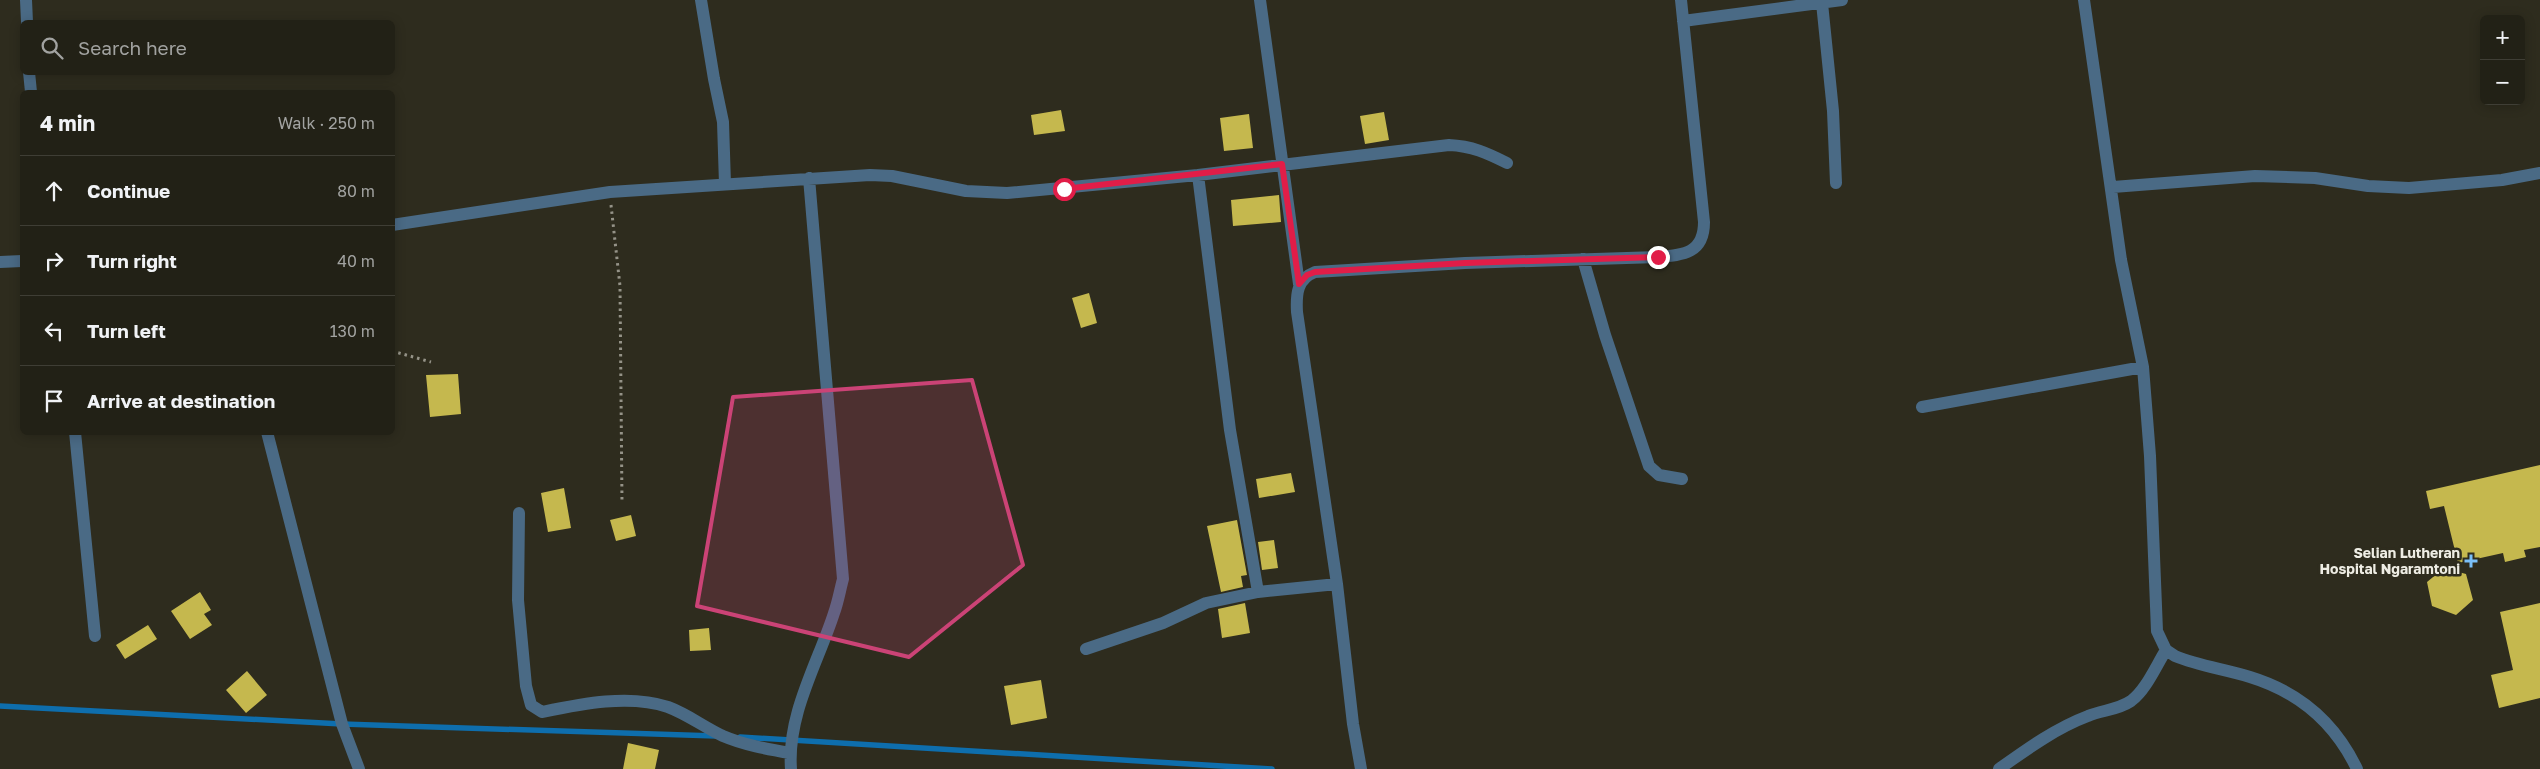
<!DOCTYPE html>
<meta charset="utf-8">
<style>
:root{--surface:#222116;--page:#2a291f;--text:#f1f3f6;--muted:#a2a3a1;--line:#3f3e35}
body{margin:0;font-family:"Golos Text",sans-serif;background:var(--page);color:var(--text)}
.controls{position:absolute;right:15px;top:15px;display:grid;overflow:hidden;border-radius:8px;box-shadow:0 2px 12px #0003}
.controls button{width:45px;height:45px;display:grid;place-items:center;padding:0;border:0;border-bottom:1px solid var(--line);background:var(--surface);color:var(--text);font:25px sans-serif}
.stop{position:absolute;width:15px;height:15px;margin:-11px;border:4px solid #e11d48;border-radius:50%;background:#fff}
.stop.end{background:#e11d48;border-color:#fff;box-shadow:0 1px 5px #0008}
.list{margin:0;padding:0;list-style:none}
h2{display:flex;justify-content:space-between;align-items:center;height:65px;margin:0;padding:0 20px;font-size:21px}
h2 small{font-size:16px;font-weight:400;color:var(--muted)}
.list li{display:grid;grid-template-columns:32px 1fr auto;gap:15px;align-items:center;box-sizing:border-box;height:70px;padding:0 20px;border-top:1px solid var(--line)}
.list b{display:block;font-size:19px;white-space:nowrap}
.list em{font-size:16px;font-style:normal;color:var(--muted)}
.icon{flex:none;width:28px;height:28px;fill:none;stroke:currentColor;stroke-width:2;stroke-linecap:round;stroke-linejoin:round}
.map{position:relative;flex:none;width:2540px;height:769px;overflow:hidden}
.search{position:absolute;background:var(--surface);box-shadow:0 2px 12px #0003;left:20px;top:20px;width:375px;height:55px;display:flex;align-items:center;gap:12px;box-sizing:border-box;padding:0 18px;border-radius:8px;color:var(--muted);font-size:19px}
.panel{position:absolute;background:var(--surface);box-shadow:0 2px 12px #0003;left:20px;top:90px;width:375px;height:345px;border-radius:8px}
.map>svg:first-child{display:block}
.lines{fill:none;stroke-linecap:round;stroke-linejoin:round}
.stream{stroke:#0e6ead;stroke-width:5.5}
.building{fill:#c5b84e}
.path{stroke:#959388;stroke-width:3;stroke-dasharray:2.5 4;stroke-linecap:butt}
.street{stroke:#4a6a85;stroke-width:12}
.route{stroke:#e11d48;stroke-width:6}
.marked{fill:#cb4376;fill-opacity:0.2;stroke:#cb4376;stroke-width:4;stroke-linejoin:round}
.poi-dot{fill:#7abff8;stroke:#2e2c1e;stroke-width:2}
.labels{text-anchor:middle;stroke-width:5;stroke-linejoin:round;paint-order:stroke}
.poi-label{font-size:14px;font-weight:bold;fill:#eeede4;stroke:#2e2c1e;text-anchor:end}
</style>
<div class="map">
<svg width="2540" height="769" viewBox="0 0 2540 769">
<rect width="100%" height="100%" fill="#2e2c1e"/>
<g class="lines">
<path class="stream" d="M0,706L342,724L716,736
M740,737L1272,769"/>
</g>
<path class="building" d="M1061,110L1065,131L1034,135L1031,115Z
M1384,112L1389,140L1365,144L1360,116Z
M1249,114L1253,148L1224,151L1220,118Z
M1279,195L1281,222L1233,226L1231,200Z
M1089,293L1097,323L1081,328L1072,298Z
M458,374L461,414L430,417L426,375Z
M2540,465V547L2524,550L2526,557L2505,562L2503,553L2458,563L2444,506L2430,509L2426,491Z
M1291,473L1295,492L1259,498L1256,479Z
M564,488L571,528L548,532L541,493Z
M631,515L636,536L616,541L610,520Z
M1237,520L1247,575L1241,576L1243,587L1221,592L1207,526Z
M1274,540L1278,568L1262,570L1258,542Z
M2444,568L2466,574L2473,600L2456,615L2432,606L2427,582Z
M200,592L211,610L204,614L212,625L190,639L171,611Z
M1245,603L1250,633L1222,638L1218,609Z
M2540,603V698L2499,708L2491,675L2513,670L2500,612Z
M148,625L157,639L125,659L116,645Z
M709,628L711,650L690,651L689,630Z
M247,671L267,695L246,713L226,690Z
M1041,680L1047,718L1011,725L1004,686Z
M628,743L659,750L655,769H623Z"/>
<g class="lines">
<path class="path" d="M611,205L620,286L622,503
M392,351L431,362"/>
<path class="street" d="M26,0L27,22
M701,0L714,79L723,122L725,184
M1260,0L1299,284
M2084,0L2121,260L2143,367L2150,456L2157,631L2166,650L2175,656C2199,666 2225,669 2250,677C2299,692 2335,723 2357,769
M1822,3L1833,111L1836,183
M1683,21L1842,0
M29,72L31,92
M1198,175L1230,430L1258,592
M2113,187L2255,176L2315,178L2368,186L2409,188L2502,180L2540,173
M392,225L610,192L870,175L892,176L966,191L1007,193L1198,175L1449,145C1472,146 1487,153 1507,163
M1583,259L1605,335L1649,466L1659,475L1682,479
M0,262L22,261
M1922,407L2143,367
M75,432L95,636
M267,432L342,724L359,769
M519,513L518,600L526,686L531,705L542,712C581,704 629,694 668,707C687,714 704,727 723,736C744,745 767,749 790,753
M1086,649L1163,623L1206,603L1258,592L1337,584
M791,769C787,714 818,663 834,613C838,602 840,590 843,579L809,178
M1361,769L1353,724L1337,584L1297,312C1296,294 1297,279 1315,272L1465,263L1658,257C1684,255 1704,253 1704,222L1681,0
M1999,769C2027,749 2056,728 2088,716C2102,710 2118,710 2131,701C2146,690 2156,666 2166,650"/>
</g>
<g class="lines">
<path class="route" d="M1064,189L1282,164L1299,284L1307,275L1315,272L1465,263L1658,257"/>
</g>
<path class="marked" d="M972,380L1023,565L909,657L697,606L733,397Z"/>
<path class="poi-dot" d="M2468.5 553.5h5v5h5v5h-5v5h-5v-5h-5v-5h5z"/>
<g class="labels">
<g class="poi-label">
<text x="2460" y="558">Selian Lutheran<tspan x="2460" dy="16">Hospital Ngaramtoni</tspan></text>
</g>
</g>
</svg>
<div class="controls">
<button>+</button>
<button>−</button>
</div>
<div class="stop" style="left:1064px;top:189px"></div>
<div class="stop end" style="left:1658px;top:257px"></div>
<div class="search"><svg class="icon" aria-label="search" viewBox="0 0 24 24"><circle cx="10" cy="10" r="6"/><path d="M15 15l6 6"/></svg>Search here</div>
<section class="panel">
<h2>4 min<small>Walk · 250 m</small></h2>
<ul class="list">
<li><svg class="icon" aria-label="ahead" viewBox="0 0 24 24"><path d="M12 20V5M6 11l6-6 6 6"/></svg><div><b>Continue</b></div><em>80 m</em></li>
<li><svg class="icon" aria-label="right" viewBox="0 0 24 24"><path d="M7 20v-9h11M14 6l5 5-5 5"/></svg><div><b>Turn right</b></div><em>40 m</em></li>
<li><svg class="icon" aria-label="left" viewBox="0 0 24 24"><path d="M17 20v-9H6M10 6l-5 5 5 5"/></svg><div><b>Turn left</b></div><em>130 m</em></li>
<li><svg class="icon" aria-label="arrive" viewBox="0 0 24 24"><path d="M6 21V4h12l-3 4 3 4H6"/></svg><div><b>Arrive at destination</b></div></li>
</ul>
</section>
</div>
